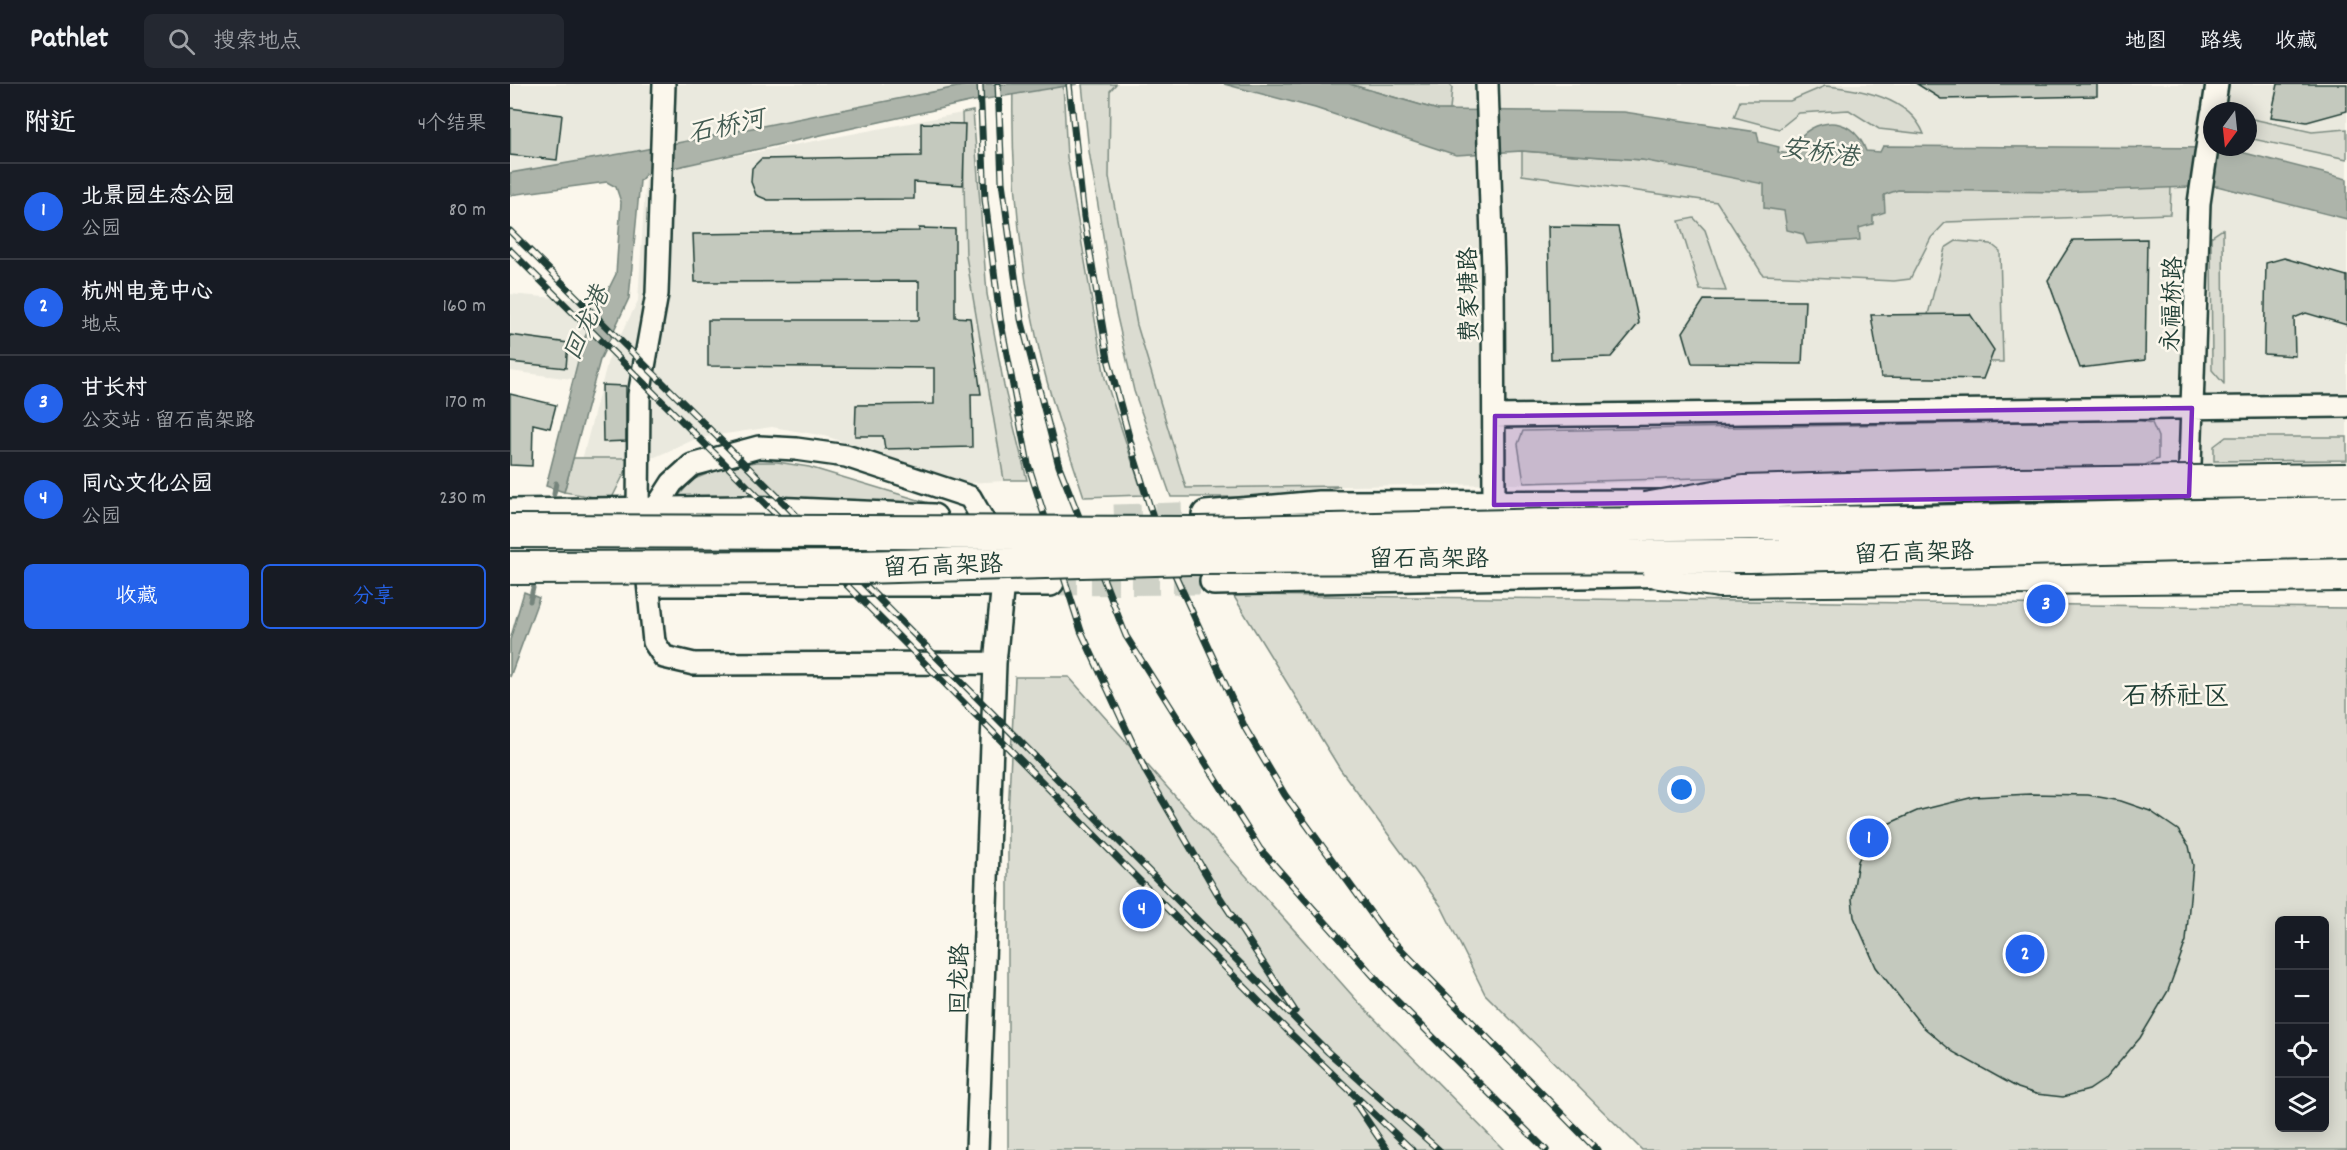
<!DOCTYPE html>
<html lang="zh">
<meta charset="utf-8">
<style>
:root{--surface:#171b24;--page:#242831;--text:#f1f3f6;--muted:#9ea1a6;--line:#363941;--accent:#2563eb}
body{margin:0;font-family:Dekko,"LXGW WenKai TC",sans-serif;background:var(--page);color:var(--text)}
.controls{position:absolute;right:18px;bottom:18px;display:grid;overflow:hidden;border-radius:9px;box-shadow:0 3px 15px #0003}
.controls button{width:54px;height:54px;display:grid;place-items:center;padding:0;border:0;border-bottom:2px solid var(--line);background:var(--surface);color:var(--text);font:30px sans-serif}
.compass{position:absolute;left:1693px;top:18px;width:54px;height:54px;border-radius:50%;background:var(--surface);box-shadow:0 3px 15px #0003;rotate:195deg}
.you{position:absolute;left:1172px;top:706px;width:21px;height:21px;margin:-15px;border:4px solid #fff;border-radius:50%;background:#1a73e8;box-shadow:0 0 0 9px #1a73e833}
.badge{display:grid;place-items:center;width:39px;height:39px;border-radius:50%;background:var(--accent);color:#fff;font-size:20px;font-weight:700}
.pin{position:absolute;translate:-50% -50%;border:3px solid #fff;box-shadow:0 2px 6px #0006}
.list{margin:0;padding:0;list-style:none}
h2{display:flex;justify-content:space-between;align-items:center;height:78px;margin:0;padding:0 24px;font-size:26px}
h2 small{font-size:20px;font-weight:400;color:var(--muted)}
.list li{display:grid;grid-template-columns:39px 1fr auto;gap:18px;align-items:center;box-sizing:border-box;height:96px;padding:0 24px;border-top:2px solid var(--line)}
.list b{display:block;font-size:22px;white-space:nowrap}
.list p{margin:0;font-size:20px;white-space:nowrap;color:var(--muted)}
.list em{font-size:20px;font-style:normal;color:var(--muted)}
.actions{display:flex;gap:12px;padding:18px 24px}
.actions a{flex:1;padding:14px 0;border:2px solid var(--accent);border-radius:9px;text-align:center;font-size:21px;color:var(--accent)}
.actions .main{background:var(--accent);color:#fff}
.icon{flex:none;width:33px;height:33px;fill:none;stroke:currentColor;stroke-width:2;stroke-linecap:round;stroke-linejoin:round}
.map{position:relative;flex:none;width:1837px;height:1066px;overflow:hidden}
header{display:flex;align-items:center;gap:36px;box-sizing:border-box;height:84px;padding:0 30px;background:var(--surface);border-bottom:2px solid var(--line)}
header strong{font-size:28px}
nav{display:flex;gap:33px;margin-inline-start:auto;font-size:21px}
.search{width:420px;height:54px;background:var(--page);display:flex;align-items:center;gap:15px;box-sizing:border-box;padding:0 21px;border-radius:9px;color:var(--muted);font-size:22px}
main{display:flex}
aside{flex:1;background:var(--surface)}
.map>svg:first-child{display:block}
.built{fill:#eae9de;fill-rule:evenodd}
.green{fill:#dbdcd1;stroke:#7d8c82;stroke-width:1.5;fill-rule:evenodd}
.water{fill:#adb4aa;stroke:#74847b;stroke-width:1.5}
.lines{fill:none;stroke-linecap:round;stroke-linejoin:round}
.stream{stroke:#74847b;stroke-width:5}
.building{fill:#c4c9be;stroke:#1f3d34;stroke-width:1.5}
.major-tunnel{stroke:#cfd2c7;stroke-width:27;stroke-dasharray:27 14;stroke-linecap:butt}
.minor-casing{stroke:#1f3d34;stroke-width:26}
.major-casing{stroke:#1f3d34;stroke-width:32}
.highway-casing{stroke:#1f3d34;stroke-width:36}
.minor{stroke:#fbf7ec;stroke-width:21}
.major{stroke:#fbf7ec;stroke-width:27}
.highway{stroke:#fbf7ec;stroke-width:32}
.rail-casing{stroke:#1f3d34;stroke-width:7}
.rail{stroke:#fbf7ec;stroke-width:4.5;stroke-dasharray:14;stroke-linecap:butt}
.highway-bridge-casing{stroke:#1f3d34;stroke-width:36;stroke-linecap:butt}
.highway-bridge{stroke:#fbf7ec;stroke-width:32}
.marked{fill:#7b2cbf;fill-opacity:0.2;stroke:#7b2cbf;stroke-width:4.5;stroke-linejoin:round}
.labels{text-anchor:middle;stroke-width:5;stroke-linejoin:round;paint-order:stroke}
.street-label{font-size:24px;fill:#1f3d34;stroke:#fbf7ec}
.water-label{font-size:26px;font-style:italic;fill:#425b52;stroke:#fbf7ec}
.quarter-label{font-size:27px;fill:#1f3d34;stroke:#fbf7ec}
</style>
<header>
<strong>Pathlet</strong>
<div class="search"><svg class="icon" aria-label="search" viewBox="0 0 24 24"><circle cx="10" cy="10" r="6"/><path d="M15 15l6 6"/></svg>搜索地点</div>
<nav><a>地图</a><a>路线</a><a>收藏</a></nav>
</header>
<main>
<aside>
<h2>附近<small>4个结果</small></h2>
<ul class="list">
<li><span class="badge">1</span><div><b>北景园生态公园</b><p>公园</p></div><em>80 m</em></li>
<li><span class="badge">2</span><div><b>杭州电竞中心</b><p>地点</p></div><em>160 m</em></li>
<li><span class="badge">3</span><div><b>甘长村</b><p>公交站 · 留石高架路</p></div><em>170 m</em></li>
<li><span class="badge">4</span><div><b>同心文化公园</b><p>公园</p></div><em>230 m</em></li>
</ul>
<div class="actions"><a class="main">收藏</a><a>分享</a></div>
</aside>
<div class="map">
<svg width="1837" height="1066" viewBox="0 0 1837 1066">
<rect width="100%" height="100%" fill="#fbf7ec"/>
<filter id="ink" filterUnits="userSpaceOnUse"><feTurbulence type="fractalNoise" baseFrequency=".0167" numOctaves="2"/><feDisplacementMap in="SourceGraphic" scale="12" xChannelSelector="R" yChannelSelector="G"/><feConvolveMatrix kernelMatrix="1 2 1 2 8 2 1 2 1" color-interpolation-filters="sRGB"/></filter>
<g filter="url(#ink)">
<path class="built" d="M0,0H443V4L127,67L0,89Z
M606,0H1837V390L676,404L627,241L599,93L600,7ZM1702,27H1738V63H1702Z
M452,29L456,172L494,397L458,399L315,352L262,343L188,354L145,373L72,376L98,276L128,217L136,89Z
M0,210L91,218L73,257L62,295L0,287Z"/>
<path class="green" d="M503,0H553L557,73L595,294L633,411L574,413C561,372 546,332 535,290C511,196 501,97 503,0Z
M572,0H606L600,7L599,93L627,241L676,404L830,402L791,413H661L624,307L605,224L579,67Z
M839,0H939L942,3L940,26H928Z
M1315,2C1350,5 1399,13 1414,50L1369,45L1339,26L1289,29L1269,45L1224,33L1230,17H1280Z
M463,27L477,210L494,302L517,396H494L456,172L452,29Z
M1738,34L1802,48L1837,45V75L1738,54Z
M1012,67L1132,76L1259,80L1275,127L1349,144L1374,111L1385,105L1661,103L1660,130L1436,138L1421,154L1400,195L1384,197L1253,191L1207,118L1012,91Z
M1184,134L1195,146L1216,207L1190,206L1169,137Z
M1713,145L1714,300L1702,286L1701,153Z
M1446,157L1481,160L1490,167L1493,278L1414,277V246L1435,164Z
M1629,336L1642,339L1648,353V375L1635,381L1014,399L1008,360L1013,347Z
M1716,353H1837V376L1704,377V362Z
M63,374H122L101,416L54,408Z
M247,378H267L299,383L435,424L166,415L182,396L214,383Z
M723,511L1837,524V1066H1132L975,910L931,822L830,685ZM1770,836H1814V1044H1770Z
M505,593H559L850,920L994,1066H498V730Z"/>
<path class="water" d="M462,0H568L464,17L136,90L130,97L119,214L90,276L54,408L36,402L73,257L106,190L111,118L106,103L97,98L0,111V89L127,67Z
M714,0H839L928,26L1114,28L1247,48L1249,58L1269,63L1268,68L1279,70C1295,33 1341,26 1356,67L1370,68L1373,62L1715,64L1837,95V135L1707,102L1546,108L1388,106L1374,111L1375,128L1363,132V140L1349,144L1350,156L1297,160L1293,150L1277,146L1274,127L1254,124V100L1132,76L1012,67L946,71L805,24Z
M14,508L29,514L0,593V556Z"/>
<g class="lines">
<path class="stream" d="M44,410L46,399
M20,517L23,504"/>
</g>
<path class="building" d="M1407,0H1587V12L1431,15Z
M1768,0H1837V27L1797,38L1761,33Z
M0,24L52,31L47,76L0,71Z
M411,39L455,40L453,101L404,98V115L258,116L246,111L241,98L242,84L251,75L411,72Z
M1038,142L1108,143L1129,239L1101,273L1041,275Z
M409,144L445,145V233L460,234L471,310H461L462,363L375,365L373,352H345L346,321L424,320V284L198,282V236H409V197L185,198L183,150L409,147Z
M1637,155L1635,276L1570,284L1538,196L1563,156Z
M1774,174L1837,192V241L1796,229L1784,234L1785,272L1754,270L1756,179Z
M1194,216L1295,217L1292,280L1182,279L1173,248Z
M1460,230L1484,266L1473,295L1371,293L1361,231Z
M0,251L58,259L56,284L0,278Z
M92,301L116,302V357L93,358Z
M0,310L46,321L40,344L23,340L22,382L0,381Z
M1520,710L1578,711L1611,717L1640,727L1668,746L1679,762L1683,781L1676,857L1658,907L1630,954L1594,996L1579,1006L1553,1013L1526,1010L1508,1004L1443,968L1412,942L1366,883L1344,833L1342,815L1348,777L1360,755L1378,740L1407,727L1464,713Z"/>
<g class="lines">
<path class="major-tunnel" d="M604,434L696,431
M540,498L704,497"/>
<defs>
<path id="minor" d="M977,0L983,184L984,421
M1703,27L1707,0
M985,332L1837,322
M1679,410L1689,119L1702,30
M144,427L162,399L182,381L249,363L286,365L336,372L460,413L488,462L493,498L485,579L467,1066
M128,428L129,311L147,210L154,0
M138,498L144,558L154,573L184,580L485,579"/>
<path id="major" d="M0,429L236,426L423,434
M696,431L809,421L1158,420
M1785,473H1837
M704,497L1170,488
M145,498H540"/>
<path id="highway" d="M1209,497L1837,491"/>
</defs>
<use href="#minor" class="minor-casing"/>
<use href="#major" class="major-casing"/>
<use href="#highway" class="highway-casing"/>
<use href="#minor" class="minor"/>
<use href="#major" class="major"/>
<use href="#highway" class="highway"/>
<defs>
<path id="rail" d="M470,0L475,116L490,234L518,380L571,547L636,688L707,809L785,927
M488,0L492,98L511,235L549,382L616,552L750,765L875,905L1036,1066
M559,0L574,133L598,275L625,375L652,462L735,644L775,711L876,850L1087,1066
M0,147L272,417L818,968L929,1066
M0,166L383,547L782,951L902,1066
M846,1020L877,1066"/>
</defs>
<use href="#rail" class="rail-casing"/>
<use href="#rail" class="rail"/>
<defs>
<path id="highway-bridge" d="M1135,425L1234,408L1505,400L1837,396
M0,447L689,449L1045,441L1404,438L1837,429
M0,484L350,483L682,474L1240,472L1837,457
M1149,488L1209,497"/>
</defs>
<use href="#highway-bridge" class="highway-bridge-casing"/>
<use href="#highway-bridge" class="highway-bridge"/>
</g>
</g>
<path class="marked" d="M1682,324L1679,412L984,421L985,332Z"/>
<g class="labels">
<g class="street-label">
<text transform="translate(958 211) rotate(-91)" y="8">费家塘路</text>
<text transform="translate(1661 220) rotate(-88)" y="8">永福桥路</text>
<text transform="translate(1404 468) rotate(-2)" y="8">留石高架路</text>
<text x="919" y="482">留石高架路</text>
<text transform="translate(433 481) rotate(-2)" y="8">留石高架路</text>
<text transform="translate(448 895) rotate(-88)" y="8">回龙路</text>
</g>
<g class="water-label">
<text transform="translate(216 41) rotate(-12)" y="9">石桥河</text>
<text transform="translate(1310 67) rotate(8)" y="9">安桥港</text>
<text transform="translate(75 239) rotate(-66)" y="9">回龙港</text>
</g>
<g class="quarter-label">
<text x="1666" y="620">石桥社区</text>
</g>
</g>
</svg>
<div class="controls">
<button>+</button>
<button>−</button>
<button><svg class="icon" aria-label="locate" viewBox="0 0 24 24"><circle cx="12" cy="12" r="6"/><path d="M12 2v4M12 18v4M2 12h4M18 12h4"/></svg></button>
<button><svg class="icon" aria-label="layers" viewBox="0 0 24 24"><path d="M12 4l9 5-9 5-9-5zM3 14l9 5 9-5"/></svg></button>
</div>
<svg class="compass" viewBox="-18 -18 36 36"><path d="M0-13l5 13h-10z" fill="#e53935"/><path d="M0 13l5-13h-10z" fill="#9ea1a6"/></svg>
<div class="you"></div>
<div class="pin badge" style="left:1359px;top:754px">1</div>
<div class="pin badge" style="left:1515px;top:870px">2</div>
<div class="pin badge" style="left:1536px;top:520px">3</div>
<div class="pin badge" style="left:632px;top:825px">4</div>
</div>
</main>
